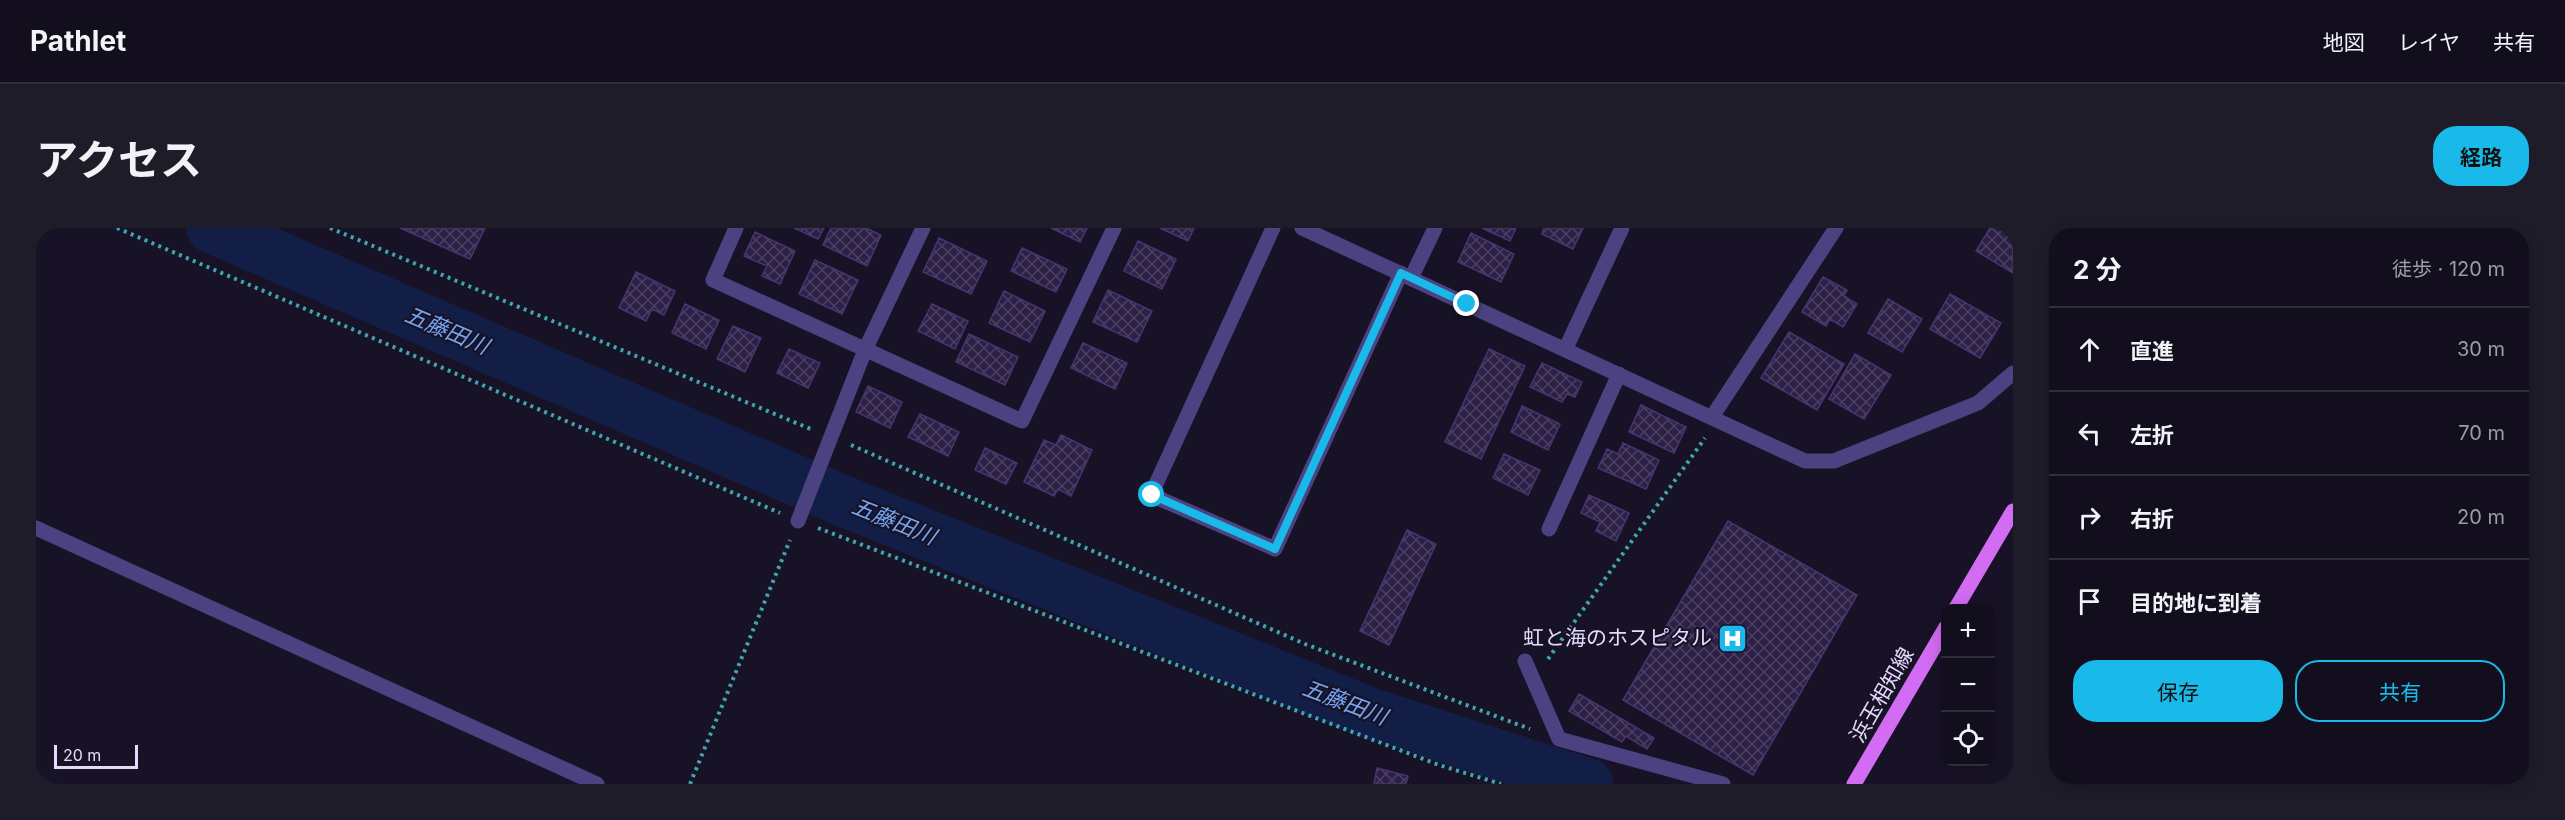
<!DOCTYPE html>
<html lang="ja">
<meta charset="utf-8">
<style>
:root{--surface:#120e1d;--page:#1f1c2a;--text:#f1f3f6;--muted:#9c9ca4;--line:#312e3b;--accent:#19b9ea}
body{margin:0;font-family:Inter,"Noto Sans JP",sans-serif;background:var(--page);color:var(--text)}
.controls{position:absolute;right:18px;bottom:18px;display:grid;overflow:hidden;border-radius:12px;box-shadow:0 3px 15px #0003}
.controls button{width:54px;height:54px;display:grid;place-items:center;padding:0;border:0;border-bottom:2px solid var(--line);background:var(--surface);color:var(--text);font:30px sans-serif}
.scale{position:absolute;left:18px;bottom:15px;width:84px;box-sizing:border-box;padding-left:6px;border:3px solid #e3dbfc;border-top:0;font-size:16px;line-height:21px;white-space:nowrap;color:#e3dbfc;-webkit-text-stroke:4px #181227;paint-order:stroke}
.stop{position:absolute;width:18px;height:18px;margin:-14px;border:4px solid #19b9ea;border-radius:50%;background:#fff}
.stop.end{background:#19b9ea;border-color:#fff;box-shadow:0 2px 6px #0008}
.list{margin:0;padding:0;list-style:none}
h2{display:flex;justify-content:space-between;align-items:center;height:78px;margin:0;padding:0 24px;font-size:26px}
h2 small{font-size:20px;font-weight:400;color:var(--muted)}
.list li{display:grid;grid-template-columns:39px 1fr auto;gap:18px;align-items:center;box-sizing:border-box;height:84px;padding:0 24px;border-top:2px solid var(--line)}
.list b{display:block;font-size:22px;white-space:nowrap}
.list em{font-size:20px;font-style:normal;color:var(--muted)}
.actions{display:flex;gap:12px;padding:18px 24px}
.actions a{flex:1;padding:14px 0;border:2px solid var(--accent);border-radius:24px;text-align:center;font-size:21px;color:var(--accent)}
.actions .main{background:var(--accent);color:#111}
.icon{flex:none;width:33px;height:33px;fill:none;stroke:currentColor;stroke-width:2;stroke-linecap:round;stroke-linejoin:round}
.map{position:relative;flex:none;width:1977px;height:556px;overflow:hidden;border-radius:24px}
header{display:flex;align-items:center;gap:36px;box-sizing:border-box;height:84px;padding:0 30px;background:var(--surface);border-bottom:2px solid var(--line)}
header strong{font-size:28px}
nav{display:flex;gap:33px;margin-inline-start:auto;font-size:21px}
.intro{display:flex;align-items:center;justify-content:space-between;box-sizing:border-box;height:144px;padding:0 36px}
h1{margin:0;font-size:42px}
.button{padding:15px 27px;border-radius:24px;background:var(--accent);color:#111;font-size:21px;font-weight:700}
main{display:flex;gap:36px;padding:0 36px}
aside{flex:1;background:var(--surface);border-radius:24px;box-shadow:0 3px 15px #0003}
.map>svg:first-child{display:block}
.lines{fill:none;stroke-linecap:round;stroke-linejoin:round}
.river{stroke:#121e46;stroke-width:51}
.building{fill:url(#building-cross-hatch);stroke:#483470;stroke-width:1.5}
.path{stroke:#3ca7af;stroke-width:4;stroke-dasharray:3 4.5;stroke-linecap:butt}
.minor{stroke:#4d4281;stroke-width:15}
.major{stroke:#d26cf2;stroke-width:15}
.route{stroke:#19b9ea;stroke-width:8}
.labels{text-anchor:middle;stroke-width:4.5;stroke-linejoin:round;paint-order:stroke}
.poi-label{font-size:21px;fill:#e3dbfc;stroke:#181227;text-anchor:end}
.street-label{font-size:21px;fill:#e3dbfc;stroke:#181227}
.water-label{font-size:22px;font-style:italic;fill:#73a6f2;stroke:#181227}
</style>
<header>
<strong>Pathlet</strong>
<nav><a>地図</a><a>レイヤ</a><a>共有</a></nav>
</header>
<div class="intro"><h1>アクセス</h1><a class="button">経路</a></div>
<main>
<div class="map">
<svg width="1977" height="556" viewBox="0 0 1977 556">
<defs>
<pattern id="building-cross-hatch" width="8" height="8" patternUnits="userSpaceOnUse" patternTransform="scale(1.5)"><rect width="8" height="8" fill="#2d2046"/><path d="M0 0l8 8M0 8l8-8" fill="none" stroke="#4b4062"/></pattern>
</defs>
<rect width="100%" height="100%" fill="#181227"/>
<g class="lines">
<path class="river" d="M176,0L812,275L1334,485L1552,556"/>
</g>
<path class="building" d="M364,0H449L434,31Z
M758,0H788L782,11Z
M795,0H830L845,7L831,38L787,17Z
M1015,0H1051L1044,14Z
M1124,0H1158L1152,13Z
M1446,0H1480L1474,13Z
M1508,0H1547L1537,21L1506,6Z
M1954,0H1977V45L1940,23Z
M719,4L759,23L744,56L726,48L731,38L708,28Z
M1435,5L1478,26L1465,54L1422,34Z
M903,10L951,33L935,66L887,44Z
M1102,13L1140,31L1126,61L1088,43Z
M986,20L1031,41L1020,64L975,43Z
M779,32L822,52L806,86L763,66Z
M600,44L639,63L628,87L616,81L610,93L583,80Z
M1787,49L1811,62L1808,68L1821,76L1807,99L1794,91L1790,98L1766,84Z
M1072,62L1116,83L1101,114L1057,94Z
M968,63L1009,83L994,114L953,95Z
M1914,66L1965,95L1944,130L1894,101Z
M1852,71L1886,91L1866,124L1832,105Z
M649,76L683,92L670,121L636,105Z
M896,76L932,93L919,121L882,103Z
M697,98L725,110L709,144L681,131Z
M1753,104L1808,136L1781,182L1725,150Z
M933,106L982,129L969,157L920,134Z
M1047,115L1091,135L1079,161L1035,140Z
M753,121L784,135L772,160L741,145Z
M1453,121L1489,138L1445,231L1409,214Z
M1819,126L1855,147L1828,191L1793,171Z
M1506,135L1546,154L1539,169L1531,166L1526,174L1494,159Z
M832,158L866,174L854,200L820,184Z
M1605,177L1650,199L1638,225L1593,204Z
M1486,178L1524,196L1512,222L1475,204Z
M884,186L923,204L912,228L872,209Z
M1025,207L1056,222L1035,268L1022,261L1018,268L988,254L1008,212L1020,217Z
M1587,215L1623,232L1610,261L1562,240L1571,221L1582,226Z
M949,220L981,235L970,256L939,242Z
M1468,226L1504,242L1492,267L1457,250Z
M1553,267L1593,285L1580,313L1560,303L1564,294L1545,285Z
M1692,293L1821,367L1717,547L1587,472Z
M1371,302L1400,316L1353,417L1324,403Z
M1543,466L1618,510L1611,521L1590,508L1586,514L1533,483Z
M1341,540L1372,548L1370,556H1338Z"/>
<g class="lines">
<path class="path" d="M81,0L744,285
M294,0L777,202
M815,217L1269,416L1494,501
M782,300L1403,537L1465,556
M1512,431L1669,210
M654,556L754,312"/>
<path class="minor" d="M700,0L677,52L986,193L1078,0
M1237,0L1115,267L1239,321L1365,45
M1266,0L1769,233H1798L1942,175L1977,145
M1375,50L1399,0
M1529,122L1586,0
M1676,189L1800,0
M762,293L829,122L887,0
M0,300L561,556
M1513,301L1583,146
M1489,433L1523,511L1687,556"/>
<path class="major" d="M1920,380L1977,283
M1818,556L1910,399"/>
</g>
<g class="lines">
<path class="route" d="M1116,267L1239,321L1365,45L1431,76"/>
</g>
<defs>
<symbol id="hospital-square" viewBox="-11 -11 22 22"><rect x="-9" y="-9" width="18" height="18" rx="4" fill="#19b9ea" stroke="#181227"/><path d="M-5-5h3v3.5h4V-5h3V5h-3V1.5h-4V5h-3Z" fill="#fff"/></symbol>
</defs>
<g fill-rule="evenodd">
<use href="#hospital-square" x="1680" y="394" width="33" height="33"/>
</g>
<g class="labels">
<g class="poi-label">
<text x="1676" y="417">虹と海のホスピタル</text>
</g>
<g class="street-label">
<text transform="translate(1846 467) rotate(-60)" y="7">浜玉相知線</text>
</g>
<g class="water-label">
<text transform="translate(411 102) rotate(23)" y="8">五藤田川</text>
<text transform="translate(858 293) rotate(22)" y="8">五藤田川</text>
<text transform="translate(1309 474) rotate(21)" y="8">五藤田川</text>
</g>
</g>
</svg>
<div class="controls">
<button>+</button>
<button>−</button>
<button><svg class="icon" aria-label="locate" viewBox="0 0 24 24"><circle cx="12" cy="12" r="6"/><path d="M12 2v4M12 18v4M2 12h4M18 12h4"/></svg></button>
</div>
<div class="scale">20 m</div>
<div class="stop" style="left:1116px;top:267px"></div>
<div class="stop end" style="left:1431px;top:76px"></div>
</div>
<aside>
<h2>2 分<small>徒歩 · 120 m</small></h2>
<ul class="list">
<li><svg class="icon" aria-label="ahead" viewBox="0 0 24 24"><path d="M12 20V5M6 11l6-6 6 6"/></svg><div><b>直進</b></div><em>30 m</em></li>
<li><svg class="icon" aria-label="left" viewBox="0 0 24 24"><path d="M17 20v-9H6M10 6l-5 5 5 5"/></svg><div><b>左折</b></div><em>70 m</em></li>
<li><svg class="icon" aria-label="right" viewBox="0 0 24 24"><path d="M7 20v-9h11M14 6l5 5-5 5"/></svg><div><b>右折</b></div><em>20 m</em></li>
<li><svg class="icon" aria-label="arrive" viewBox="0 0 24 24"><path d="M6 21V4h12l-3 4 3 4H6"/></svg><div><b>目的地に到着</b></div></li>
</ul>
<div class="actions"><a class="main">保存</a><a>共有</a></div>
</aside>
</main>
